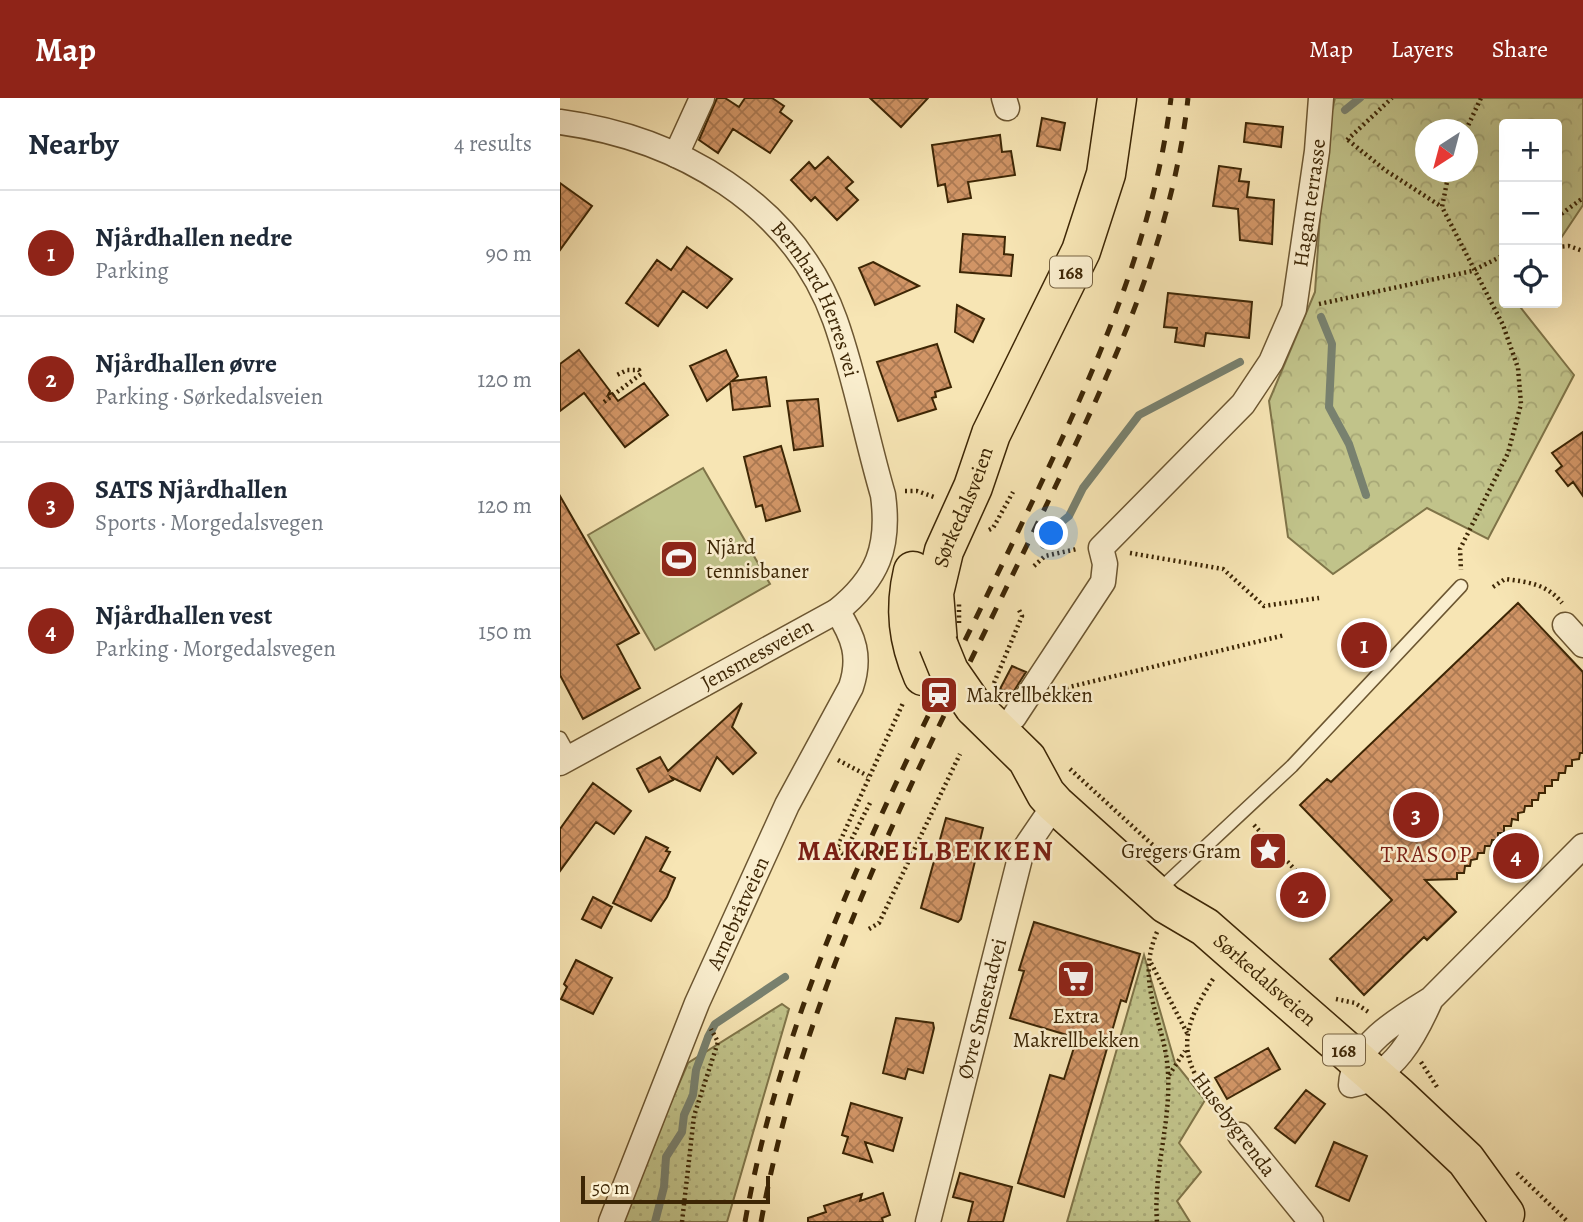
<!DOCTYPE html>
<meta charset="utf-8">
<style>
:root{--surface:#fff;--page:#f2f2f3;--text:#1f2937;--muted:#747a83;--line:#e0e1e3;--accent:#8f2418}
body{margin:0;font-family:Alegreya,serif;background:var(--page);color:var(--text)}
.controls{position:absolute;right:21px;top:21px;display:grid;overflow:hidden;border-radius:7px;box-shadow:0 7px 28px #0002}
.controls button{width:63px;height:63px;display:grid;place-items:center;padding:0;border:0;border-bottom:2px solid var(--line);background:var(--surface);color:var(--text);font:35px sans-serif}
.compass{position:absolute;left:855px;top:21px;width:63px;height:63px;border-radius:50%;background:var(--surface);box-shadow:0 7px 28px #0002;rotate:216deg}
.scale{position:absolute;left:21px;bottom:18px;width:189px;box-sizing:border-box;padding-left:7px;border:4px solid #3d2605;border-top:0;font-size:19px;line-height:24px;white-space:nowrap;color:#3d2605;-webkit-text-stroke:5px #faeece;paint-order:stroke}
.you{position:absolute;left:492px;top:436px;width:24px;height:24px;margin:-18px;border:5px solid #fff;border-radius:50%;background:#1a73e8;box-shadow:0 0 0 10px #1a73e833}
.badge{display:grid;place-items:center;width:46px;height:46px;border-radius:50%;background:var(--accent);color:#fff;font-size:23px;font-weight:700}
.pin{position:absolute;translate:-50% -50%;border:4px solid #fff;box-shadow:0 2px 7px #0006}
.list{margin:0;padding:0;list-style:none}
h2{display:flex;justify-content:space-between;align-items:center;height:91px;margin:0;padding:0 28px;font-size:30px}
h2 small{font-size:23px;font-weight:400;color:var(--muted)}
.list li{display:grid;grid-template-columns:46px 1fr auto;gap:21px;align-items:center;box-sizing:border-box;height:126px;padding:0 28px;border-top:2px solid var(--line)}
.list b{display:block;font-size:26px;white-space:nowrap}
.list p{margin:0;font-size:23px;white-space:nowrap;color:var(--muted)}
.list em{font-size:23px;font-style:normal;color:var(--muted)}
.icon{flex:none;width:38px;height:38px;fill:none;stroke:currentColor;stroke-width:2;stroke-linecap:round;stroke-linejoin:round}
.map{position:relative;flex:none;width:1023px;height:1124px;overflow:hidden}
header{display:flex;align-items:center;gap:42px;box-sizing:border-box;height:98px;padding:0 35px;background:var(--accent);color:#fff}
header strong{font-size:33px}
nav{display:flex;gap:38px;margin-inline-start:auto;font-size:24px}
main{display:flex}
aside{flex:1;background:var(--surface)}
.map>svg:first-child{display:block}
.grass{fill:url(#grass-dots);stroke:#7f7448;stroke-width:2}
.forest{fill:url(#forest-crowns);stroke:#7f7448;stroke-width:2;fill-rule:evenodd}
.green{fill:#c1c38a;stroke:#7f7448;stroke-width:2}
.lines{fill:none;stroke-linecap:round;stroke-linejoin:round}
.stream{stroke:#78816f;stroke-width:8}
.building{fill:url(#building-cross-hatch);stroke:#3d2605;stroke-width:2}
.service-casing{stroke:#6c5631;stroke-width:15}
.minor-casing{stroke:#6c5631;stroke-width:27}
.primary-casing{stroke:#3d2605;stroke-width:41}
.path{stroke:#3d2605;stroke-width:4.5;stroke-dasharray:2 3.5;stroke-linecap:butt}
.service{stroke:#faeece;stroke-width:12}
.minor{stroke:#faeece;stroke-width:24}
.primary{stroke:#f7e5b4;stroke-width:38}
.rail{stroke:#3d2605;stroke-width:5;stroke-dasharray:12 12;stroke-linecap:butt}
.primary-bridge-casing{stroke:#3d2605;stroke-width:41;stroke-linecap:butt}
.path-bridge{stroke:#3d2605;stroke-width:4.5;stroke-dasharray:2 3.5;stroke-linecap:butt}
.primary-bridge{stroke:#f7e5b4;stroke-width:38}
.labels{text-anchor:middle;stroke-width:5;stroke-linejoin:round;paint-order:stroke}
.shield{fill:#faeece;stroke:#766241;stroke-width:2}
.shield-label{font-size:19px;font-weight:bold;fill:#3d2605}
.street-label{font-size:21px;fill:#3d2605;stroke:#faeece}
.poi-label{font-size:21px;fill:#3d2605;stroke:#faeece;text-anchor:start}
.neighbourhood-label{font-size:23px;letter-spacing:2px;fill:#7a1f14;stroke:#faeece}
.district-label{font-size:28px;font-weight:bold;letter-spacing:2px;fill:#7a1f14;stroke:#faeece}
</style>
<header>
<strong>Map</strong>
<nav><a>Map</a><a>Layers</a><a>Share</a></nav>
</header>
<main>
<aside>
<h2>Nearby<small>4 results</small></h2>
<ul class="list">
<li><span class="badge">1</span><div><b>Njårdhallen nedre</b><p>Parking</p></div><em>90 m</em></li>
<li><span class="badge">2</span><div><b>Njårdhallen øvre</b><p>Parking · Sørkedalsveien</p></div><em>120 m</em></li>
<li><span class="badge">3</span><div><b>SATS Njårdhallen</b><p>Sports · Morgedalsvegen</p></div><em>120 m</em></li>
<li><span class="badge">4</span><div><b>Njårdhallen vest</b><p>Parking · Morgedalsvegen</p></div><em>150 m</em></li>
</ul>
</aside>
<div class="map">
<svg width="1023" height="1124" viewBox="0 0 1023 1124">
<defs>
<pattern id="grass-dots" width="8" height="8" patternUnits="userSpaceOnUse" patternTransform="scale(1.75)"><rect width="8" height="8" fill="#c1c38a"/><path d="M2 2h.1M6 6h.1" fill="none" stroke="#a7a776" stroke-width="1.8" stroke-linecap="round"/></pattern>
<pattern id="forest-crowns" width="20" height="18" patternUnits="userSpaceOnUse" patternTransform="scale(1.75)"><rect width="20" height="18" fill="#c1c38a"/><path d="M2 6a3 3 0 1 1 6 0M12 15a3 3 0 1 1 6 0" fill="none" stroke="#a7a776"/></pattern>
<pattern id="building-cross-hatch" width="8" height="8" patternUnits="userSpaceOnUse" patternTransform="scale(1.75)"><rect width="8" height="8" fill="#d19566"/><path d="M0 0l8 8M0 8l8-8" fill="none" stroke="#ab7952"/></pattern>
</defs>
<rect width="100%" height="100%" fill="#f7e5b4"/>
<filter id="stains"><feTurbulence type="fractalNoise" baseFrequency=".00286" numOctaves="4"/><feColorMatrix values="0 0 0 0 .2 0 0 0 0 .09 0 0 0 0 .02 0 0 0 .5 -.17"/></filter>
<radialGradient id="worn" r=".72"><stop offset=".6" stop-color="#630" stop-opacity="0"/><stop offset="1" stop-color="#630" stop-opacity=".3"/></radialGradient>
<path class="grass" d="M584,857L615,965L645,1002L619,1045L641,1074L617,1103L630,1124H507Z
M222,906L229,911L167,1124H59L128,965Z"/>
<path class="forest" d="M775,0H1023V107L997,146V26H944V205H957L1014,277L928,441L867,410L773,476L728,439L709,303L755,194L765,42ZM866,32H908V74H866Z"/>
<path class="green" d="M143,370L210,486L95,552L28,437Z"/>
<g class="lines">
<path class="stream" d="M785,12L800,0
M761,219L772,246L769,309L789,346L806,397
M484,447L493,431L509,418L523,390L579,317L680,264
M95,1124L104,1089L106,1059L122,1034L124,1017L133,997L136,972L148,939L155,926L225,879"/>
</g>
<path class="building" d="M157,0H165L179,9L185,0H212L224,8L220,14L232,23L210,55L173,31L158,55L139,42Z
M310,0H368L341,29Z
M482,20L505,25L500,52L477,48Z
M686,25L723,29L721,49L684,44Z
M440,37L442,54L451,53L455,77L408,84L411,100L388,104L385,86L378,88L372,47Z
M268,59L293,84L286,90L298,102L277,122L255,99L251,103L231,82L249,64L255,71Z
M659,68L681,71L679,83L689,84L687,99L714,102L712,146L680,142L678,111L653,108Z
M0,85L32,108L0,152Z
M403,136L445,139L444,156L453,157L451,178L400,174Z
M127,149L172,181L147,210L123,193L98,228L66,205L97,162L111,172Z
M313,164L359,188L315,207L299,170Z
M608,195L692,204L689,240L646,235L644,248L615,244L617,230L604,229Z
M397,207L424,221L413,244L395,234Z
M377,246L391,289L375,294L376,299L372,300L376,311L338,323L317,264Z
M19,252L50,293L48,297L52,295L58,303L84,285L108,317L65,349L24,295L0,313V266Z
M166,252L178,278L172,283L206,279L210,308L173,312L170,285L147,303L130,268Z
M258,301L263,348L234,352L227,303Z
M1023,334V398L1013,384L1008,388L996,373L1002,368L992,355Z
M221,348L240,413L206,423L202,407L196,409L184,359Z
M0,398L79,535L57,547L80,590L23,621L0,577Z
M958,505L1023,574V655H1020L1019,661L1012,662V668H1006L1005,675H999L998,682H992V688H985V695H979L978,702H972V708H965L964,714L958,715V722L952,721L951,728H944V735H938V742H932L931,748H925L924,755H918L917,761L911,762L910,768H905L904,775H897V781L865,782L896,814L867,842L864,839L804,897L770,861L832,802L740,707L767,681L771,684Z
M452,568L466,574L452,596L440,591Z
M182,605L172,629L196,655L173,676L157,659L140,693L111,679L113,682L89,694L77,671L100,659L108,673Z
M33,685L71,713L54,736L36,724L0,773V731Z
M386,720L423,730L401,821L398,824L361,810Z
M86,739L108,750L106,753L110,754L100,773L115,780L107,799L91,823L53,805Z
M33,799L52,809L41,830L22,821Z
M474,824L580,856L566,904L561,902L504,1099L458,1085L490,977L504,981L517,940L450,920L464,873L459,872Z
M16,862L52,880L33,916L1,901L7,889L4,886Z
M336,920L373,925L374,930L363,975L348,971L345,981L323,975Z
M708,950L720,971L667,1001L655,980Z
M746,992L765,1006L735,1045L715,1030Z
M291,1005L342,1020L333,1053L305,1044L312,1064L283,1055L288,1039L282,1037Z
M774,1044L807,1058L789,1103L756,1088Z
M400,1075L452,1089L443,1124H408L413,1104L393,1099Z
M323,1095L330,1117L322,1120L323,1124H248V1120L266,1114L264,1108L302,1096L300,1103Z"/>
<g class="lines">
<defs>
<path id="service" d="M0,640L10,658
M598,793L732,668L901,488"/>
<g id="minor">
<path d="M444,0L447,10"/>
<path id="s1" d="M0,24C118,40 233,105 275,222C295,278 306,339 323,397C330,449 318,480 277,513L0,665"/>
<path d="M116,57L142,0"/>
<path d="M1005,527L1023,547"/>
<path id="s2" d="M454,619L543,484L545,466L541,450L683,306L711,264L734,211L757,53L761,0"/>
<path d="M871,901C855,937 834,979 791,987C793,947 840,920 871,901L1023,748"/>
<path d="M680,1037L751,1124"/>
<path id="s3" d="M51,1124L137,905L227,707L291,589C301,559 294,539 277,513"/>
<path id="s4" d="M368,1124L461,756L495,706"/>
</g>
<g id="primary">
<path d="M353,473C344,511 348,543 363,578"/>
<path id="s5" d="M378,546L374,495L384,453L413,389L431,336L521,153L546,76L557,0"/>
<path id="s6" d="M414,609L467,661L486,696L495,706L606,806L645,829L838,998L906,1062L945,1116"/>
</g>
</defs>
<use href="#service" class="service-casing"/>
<use href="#minor" class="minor-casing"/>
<use href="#primary" class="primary-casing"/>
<path class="path" d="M906,32L921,0
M787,42L832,0
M788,42L825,72L882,109
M889,74L882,109L943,227L958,270L961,306L948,355L900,451L901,472
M997,119L1023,100
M997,149L1009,148L1023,153
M759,206L912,173L944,157
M44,304L81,276L79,272H67L57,277
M345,393H357L374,399
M429,432L433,430L453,394
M570,455L663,471L704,508L759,500
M474,468L485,458L517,451
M933,489L945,481C968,484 987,486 1002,505
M434,585L462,518L459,512
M501,591L725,537
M278,662L308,678
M510,671L607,760
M310,705L283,758L277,750L343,605
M694,727L736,773
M309,831L319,825L400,656
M597,834C574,887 606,925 608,975C611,1025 593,1074 597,1124
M591,865L627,935
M653,881C613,943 621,965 666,1020
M776,901L795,905L810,915
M861,964L877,989
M609,977L625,953
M957,1075L1008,1124
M122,1124L134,1018L158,944L151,931"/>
<use href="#service" class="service"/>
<use href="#minor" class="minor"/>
<use href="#primary" class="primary"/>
<path class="rail" d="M185,1124C228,881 347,664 453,444C521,302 592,158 611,0
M201,1124C245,881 363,663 469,443C537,302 611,158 628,0"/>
<defs>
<path id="primary-bridge" d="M378,546L389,573L414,609"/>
</defs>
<use href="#primary-bridge" class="primary-bridge-casing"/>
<path class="path-bridge" d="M399,525V504"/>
<use href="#primary-bridge" class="primary-bridge"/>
</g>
<defs>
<symbol id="stadium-square" viewBox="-11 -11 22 22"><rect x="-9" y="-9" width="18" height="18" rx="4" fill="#8f2418" stroke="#faeece"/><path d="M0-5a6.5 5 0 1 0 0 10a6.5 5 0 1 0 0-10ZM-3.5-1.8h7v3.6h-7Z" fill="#fff"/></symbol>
<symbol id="station-square" viewBox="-11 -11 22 22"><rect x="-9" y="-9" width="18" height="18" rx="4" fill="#8f2418" stroke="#faeece"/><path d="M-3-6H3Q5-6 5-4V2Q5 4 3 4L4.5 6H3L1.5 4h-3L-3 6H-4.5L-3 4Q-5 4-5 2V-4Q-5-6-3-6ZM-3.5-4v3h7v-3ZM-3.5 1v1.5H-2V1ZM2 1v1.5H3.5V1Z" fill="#fff"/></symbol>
<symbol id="sight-square" viewBox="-11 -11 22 22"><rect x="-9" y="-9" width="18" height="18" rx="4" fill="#8f2418" stroke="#faeece"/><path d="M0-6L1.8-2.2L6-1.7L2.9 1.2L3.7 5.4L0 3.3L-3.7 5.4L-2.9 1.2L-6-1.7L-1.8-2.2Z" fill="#fff"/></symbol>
<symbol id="supermarket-square" viewBox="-11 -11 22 22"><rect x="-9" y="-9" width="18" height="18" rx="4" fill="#8f2418" stroke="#faeece"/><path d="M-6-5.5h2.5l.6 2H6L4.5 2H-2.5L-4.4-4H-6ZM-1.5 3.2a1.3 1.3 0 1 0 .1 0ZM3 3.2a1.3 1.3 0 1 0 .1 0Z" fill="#fff"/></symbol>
</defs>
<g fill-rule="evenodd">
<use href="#stadium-square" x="97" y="439" width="44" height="44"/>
<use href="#station-square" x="357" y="575" width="44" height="44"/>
<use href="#sight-square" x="686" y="731" width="44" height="44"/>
<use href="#supermarket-square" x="494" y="859" width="44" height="44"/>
</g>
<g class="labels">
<g class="shield">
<rect x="490" y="158.5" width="42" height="31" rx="5"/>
<rect x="763" y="936.5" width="42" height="31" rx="5"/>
</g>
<g class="shield-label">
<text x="511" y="181">168</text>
<text x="784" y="959">168</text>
</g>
<g class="street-label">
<text dy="7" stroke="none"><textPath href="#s2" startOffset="614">Hagan terrasse</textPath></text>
<text dy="7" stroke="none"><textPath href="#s1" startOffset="329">Bernhard Herres vei</textPath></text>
<text dy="7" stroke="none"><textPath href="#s5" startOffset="142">Sørkedalsveien</textPath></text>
<text transform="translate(197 556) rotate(-29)" y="7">Jensmessveien</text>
<text dy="7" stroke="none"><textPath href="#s3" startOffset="334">Arnebråtveien</textPath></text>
<text dy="7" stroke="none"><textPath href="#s6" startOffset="402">Sørkedalsveien</textPath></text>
<text dy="7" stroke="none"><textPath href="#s4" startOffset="220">Øvre Smestadvei</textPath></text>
<text transform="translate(674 1026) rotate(53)" y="7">Husebygrenda</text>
</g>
<g class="poi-label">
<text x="146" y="456">Njård<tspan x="146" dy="24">tennisbaner</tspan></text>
<text x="406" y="604">Makrellbekken</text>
<text x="681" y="760" text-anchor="end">Gregers Gram</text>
<text x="516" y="925" text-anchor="middle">Extra<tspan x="516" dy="24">Makrellbekken</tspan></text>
</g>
<g class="neighbourhood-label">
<text x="867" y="764">TRASOP</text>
</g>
<g class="district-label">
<text x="366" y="762">MAKRELLBEKKEN</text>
</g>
</g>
<rect width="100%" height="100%" filter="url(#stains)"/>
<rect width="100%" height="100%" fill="url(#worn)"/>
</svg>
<div class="controls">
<button>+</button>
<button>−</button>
<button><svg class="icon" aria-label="locate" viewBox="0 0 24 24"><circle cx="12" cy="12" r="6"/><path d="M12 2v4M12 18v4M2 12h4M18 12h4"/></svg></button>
</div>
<svg class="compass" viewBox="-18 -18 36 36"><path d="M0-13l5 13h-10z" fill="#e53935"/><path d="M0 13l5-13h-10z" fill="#747a83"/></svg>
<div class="scale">50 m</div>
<div class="you"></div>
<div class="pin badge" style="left:804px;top:547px">1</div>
<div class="pin badge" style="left:743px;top:797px">2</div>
<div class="pin badge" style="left:856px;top:717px">3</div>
<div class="pin badge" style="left:956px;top:758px">4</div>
</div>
</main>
